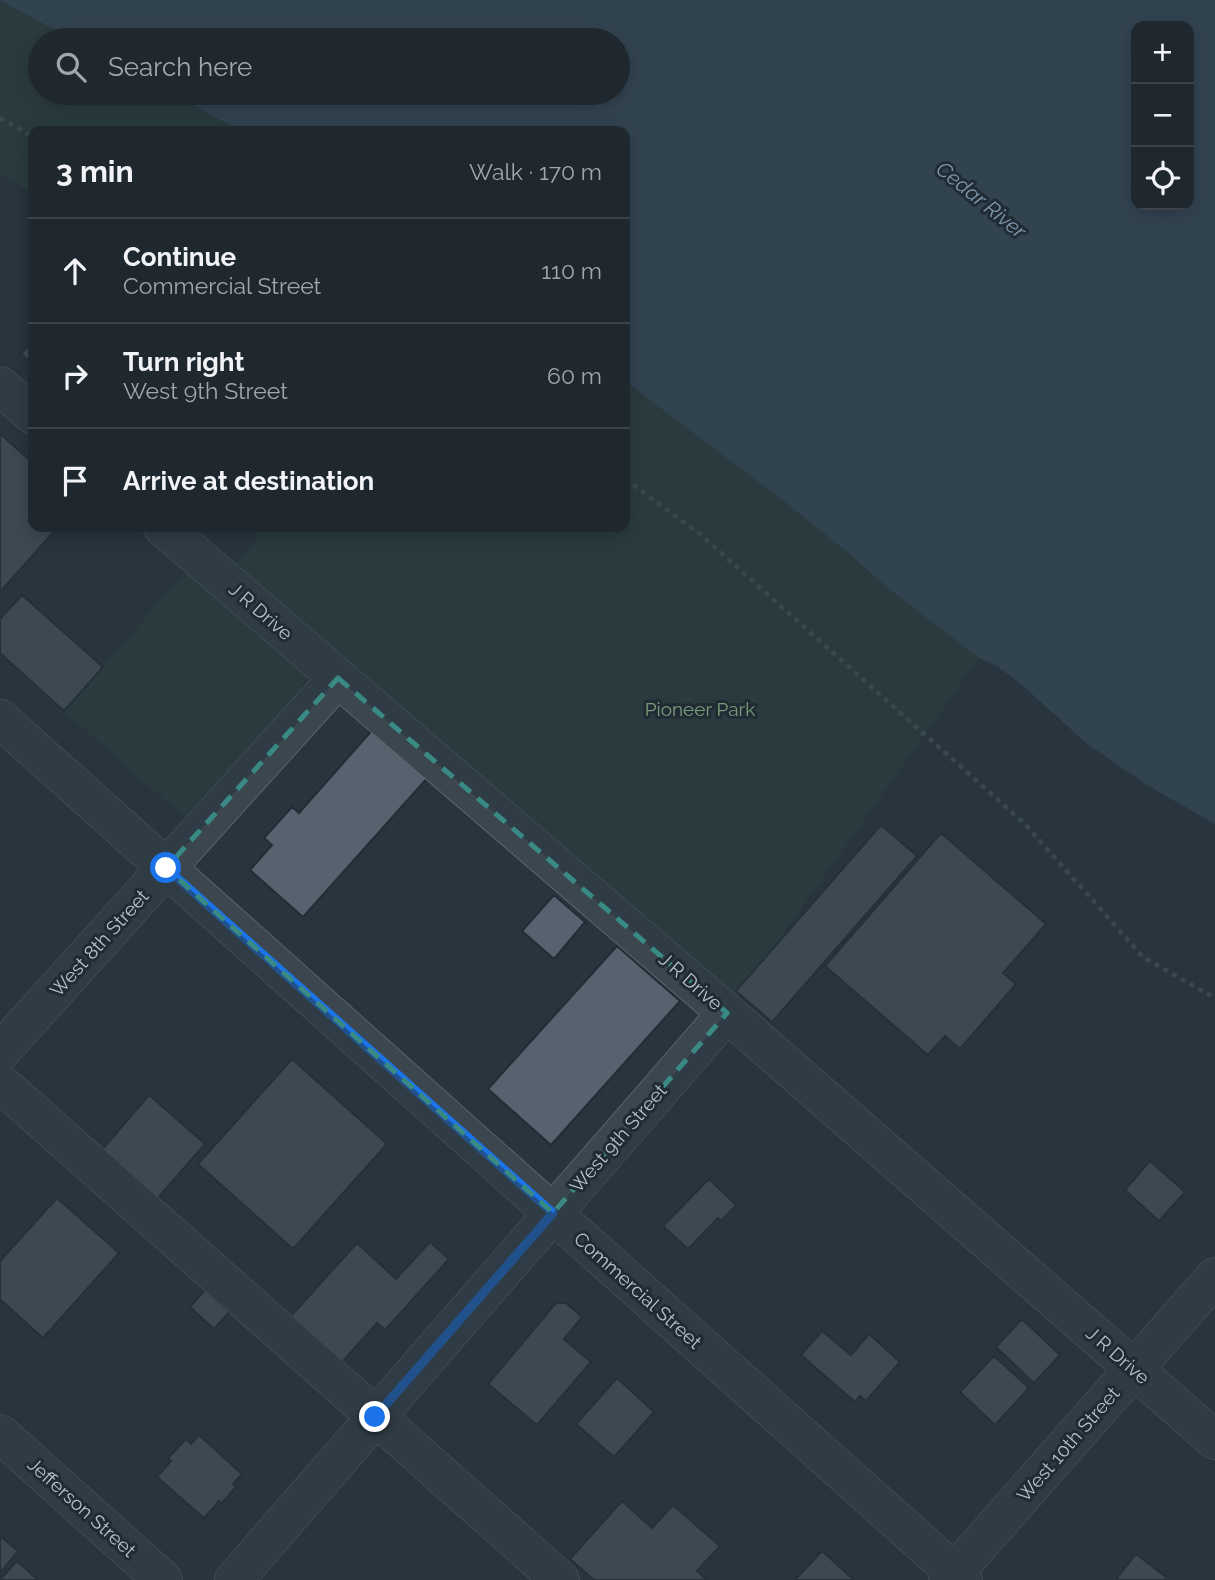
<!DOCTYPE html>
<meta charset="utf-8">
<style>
:root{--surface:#1e282e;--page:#263036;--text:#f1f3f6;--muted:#a1a6aa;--line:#3c444a}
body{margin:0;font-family:Raleway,sans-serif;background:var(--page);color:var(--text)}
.controls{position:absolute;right:21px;top:21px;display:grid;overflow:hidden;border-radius:14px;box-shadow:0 4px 18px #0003}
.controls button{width:63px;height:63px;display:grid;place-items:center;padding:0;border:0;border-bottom:2px solid var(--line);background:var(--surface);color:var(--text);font:35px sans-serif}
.stop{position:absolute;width:21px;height:21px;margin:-16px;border:5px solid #1a73e8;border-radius:50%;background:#fff}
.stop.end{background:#1a73e8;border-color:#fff;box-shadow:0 2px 7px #0008}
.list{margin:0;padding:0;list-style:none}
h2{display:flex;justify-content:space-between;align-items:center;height:91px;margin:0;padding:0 28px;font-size:30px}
h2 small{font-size:23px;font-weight:400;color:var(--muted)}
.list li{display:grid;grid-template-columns:46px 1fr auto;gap:21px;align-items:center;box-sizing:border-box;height:105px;padding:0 28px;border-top:2px solid var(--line)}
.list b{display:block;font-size:26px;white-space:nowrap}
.list p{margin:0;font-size:23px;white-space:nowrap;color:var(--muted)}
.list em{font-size:23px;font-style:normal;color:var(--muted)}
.icon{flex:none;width:38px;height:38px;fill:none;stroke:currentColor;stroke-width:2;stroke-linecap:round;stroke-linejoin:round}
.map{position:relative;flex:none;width:1215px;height:1580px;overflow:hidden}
.search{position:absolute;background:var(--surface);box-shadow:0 4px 18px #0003;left:28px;top:28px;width:602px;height:77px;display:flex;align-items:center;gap:18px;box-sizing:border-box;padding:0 24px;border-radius:38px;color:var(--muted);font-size:26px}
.panel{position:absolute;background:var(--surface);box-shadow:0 4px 18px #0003;left:28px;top:126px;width:602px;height:406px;border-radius:14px}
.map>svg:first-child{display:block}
.green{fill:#2d4341}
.water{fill:#3f5566;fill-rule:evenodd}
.building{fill:#56636e;stroke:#222d36;stroke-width:2}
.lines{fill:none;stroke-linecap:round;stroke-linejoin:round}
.minor-casing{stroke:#59646c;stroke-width:40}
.path{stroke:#4c5f5f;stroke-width:4.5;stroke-dasharray:5 5;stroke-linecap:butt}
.minor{stroke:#3b464e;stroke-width:38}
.route{stroke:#1a73e8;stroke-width:9}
.marked{fill:none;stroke:#398985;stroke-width:5;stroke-dasharray:14 9;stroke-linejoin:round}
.labels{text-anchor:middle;stroke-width:6;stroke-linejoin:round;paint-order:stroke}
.street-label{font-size:19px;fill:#b8c1c9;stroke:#202b34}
.park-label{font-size:19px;fill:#789d7b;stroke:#202b34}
.water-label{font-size:21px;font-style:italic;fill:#7b96aa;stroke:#202b34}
</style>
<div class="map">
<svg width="1215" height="1580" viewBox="0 0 1215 1580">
<rect width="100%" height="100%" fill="#28353e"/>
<path class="green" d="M0,0L73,40H40V93H170L241,131H33V193L0,175Z
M625,381L789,505L846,551L881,582L979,658L736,1000L232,568L257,540L256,527H625Z
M190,567L305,665V679L300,692L184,817L64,711Z"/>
<path class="water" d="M0,0H1215V824L1147,785L1086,743L1021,684L997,666L979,658L923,615L881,582L846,551L789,505L625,381V131H241L170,93H618V40H73ZM1136,26H1189V205H1136Z"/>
<path class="building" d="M33,341V365L21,354Z
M0,434L33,463V527H58L0,592Z
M22,595L103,667L64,711L0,653V619Z
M375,727L430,775L303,917L250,870L272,845L264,838L292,807L299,813Z
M881,825L917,856L772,1022L736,991Z
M941,833L1046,924L1003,973L1016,984L960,1049L945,1036L928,1055L825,966Z
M554,895L585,922L554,959L522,931Z
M617,946L680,1001L551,1145L488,1089Z
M292,1059L387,1144L293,1249L198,1164Z
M149,1095L205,1144L156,1200L101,1151Z
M1150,1161L1185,1192L1159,1221L1125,1190Z
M709,1179L736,1205L721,1221L718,1218L688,1249L663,1226Z
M57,1198L119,1253L43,1338L0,1299V1261Z
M430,1242L449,1259L385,1330L377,1323L342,1362L291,1316L357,1243L396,1279Z
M205,1290L229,1312L214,1329L190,1307Z
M556,1303H566L582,1317L564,1339L591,1362L537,1425L488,1384Z
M1022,1319L1060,1355L1034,1383L996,1347Z
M822,1331L851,1355L869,1334L900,1362L866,1401L860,1396L855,1402L801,1355Z
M994,1356L1029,1388L995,1425L960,1392Z
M617,1378L654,1412L614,1457L576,1424Z
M199,1435L242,1474L233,1484L236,1487L222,1503L219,1501L204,1518L157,1477L171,1461L168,1458L186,1439L191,1444Z
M622,1501L652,1528L673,1505L720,1546L697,1571L707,1580H594L570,1559Z
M0,1536L18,1551L0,1573Z
M822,1551L854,1580H795Z
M1136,1554L1167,1578L1165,1580H1120L1117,1578Z
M17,1561L38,1580H0Z"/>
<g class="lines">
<defs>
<path id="minor" d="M0,386L33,415
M163,527L727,1013L1215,1440
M0,719L963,1580
M0,1052L338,678
M0,1083L560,1580
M0,1434L163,1580
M234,1580L727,1013
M948,1580L1215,1277"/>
</defs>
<use href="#minor" class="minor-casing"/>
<path class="path" d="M0,118L33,137
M625,479L700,534L1025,824L1143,957L1215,998"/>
<use href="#minor" class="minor"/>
</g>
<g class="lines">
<path class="route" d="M166,868L553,1213L375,1417"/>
</g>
<path d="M0 0H1215V1580H0ZM338,678L727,1013L553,1213L166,868Z" fill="#28353e" fill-opacity=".55" fill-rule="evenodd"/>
<path class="marked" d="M338,678L727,1013L553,1213L166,868Z"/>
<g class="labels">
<g class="street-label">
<text transform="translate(261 611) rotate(41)" y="7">J R Drive</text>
<text transform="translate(99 943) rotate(-48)" y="7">West 8th Street</text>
<text transform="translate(691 981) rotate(41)" y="7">J R Drive</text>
<text transform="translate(618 1138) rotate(-49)" y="7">West 9th Street</text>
<text transform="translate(638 1290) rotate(42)" y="7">Commercial Street</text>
<text transform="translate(1118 1355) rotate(41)" y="7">J R Drive</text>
<text transform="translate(1068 1444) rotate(-49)" y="7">West 10th Street</text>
<text transform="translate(82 1507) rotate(42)" y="7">Jefferson Street</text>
</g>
<g class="park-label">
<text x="700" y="716">Pioneer Park</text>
</g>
<g class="water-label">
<text transform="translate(981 200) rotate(39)" y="7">Cedar River</text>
</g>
</g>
</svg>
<div class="controls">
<button>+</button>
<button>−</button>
<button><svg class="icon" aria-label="locate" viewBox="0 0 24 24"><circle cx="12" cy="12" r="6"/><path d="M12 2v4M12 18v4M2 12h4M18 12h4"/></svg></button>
</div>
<div class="stop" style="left:166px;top:868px"></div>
<div class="stop end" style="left:375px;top:1417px"></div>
<div class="search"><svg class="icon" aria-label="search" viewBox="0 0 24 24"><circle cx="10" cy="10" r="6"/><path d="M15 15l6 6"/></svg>Search here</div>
<section class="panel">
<h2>3 min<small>Walk · 170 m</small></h2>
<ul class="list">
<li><svg class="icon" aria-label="ahead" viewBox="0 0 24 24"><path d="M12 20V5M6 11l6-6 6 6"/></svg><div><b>Continue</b><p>Commercial Street</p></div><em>110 m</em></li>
<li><svg class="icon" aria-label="right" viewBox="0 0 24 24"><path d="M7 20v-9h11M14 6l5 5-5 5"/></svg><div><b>Turn right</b><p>West 9th Street</p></div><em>60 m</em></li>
<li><svg class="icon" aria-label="arrive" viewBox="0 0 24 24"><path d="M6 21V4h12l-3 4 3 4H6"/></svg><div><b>Arrive at destination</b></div></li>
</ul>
</section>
</div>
